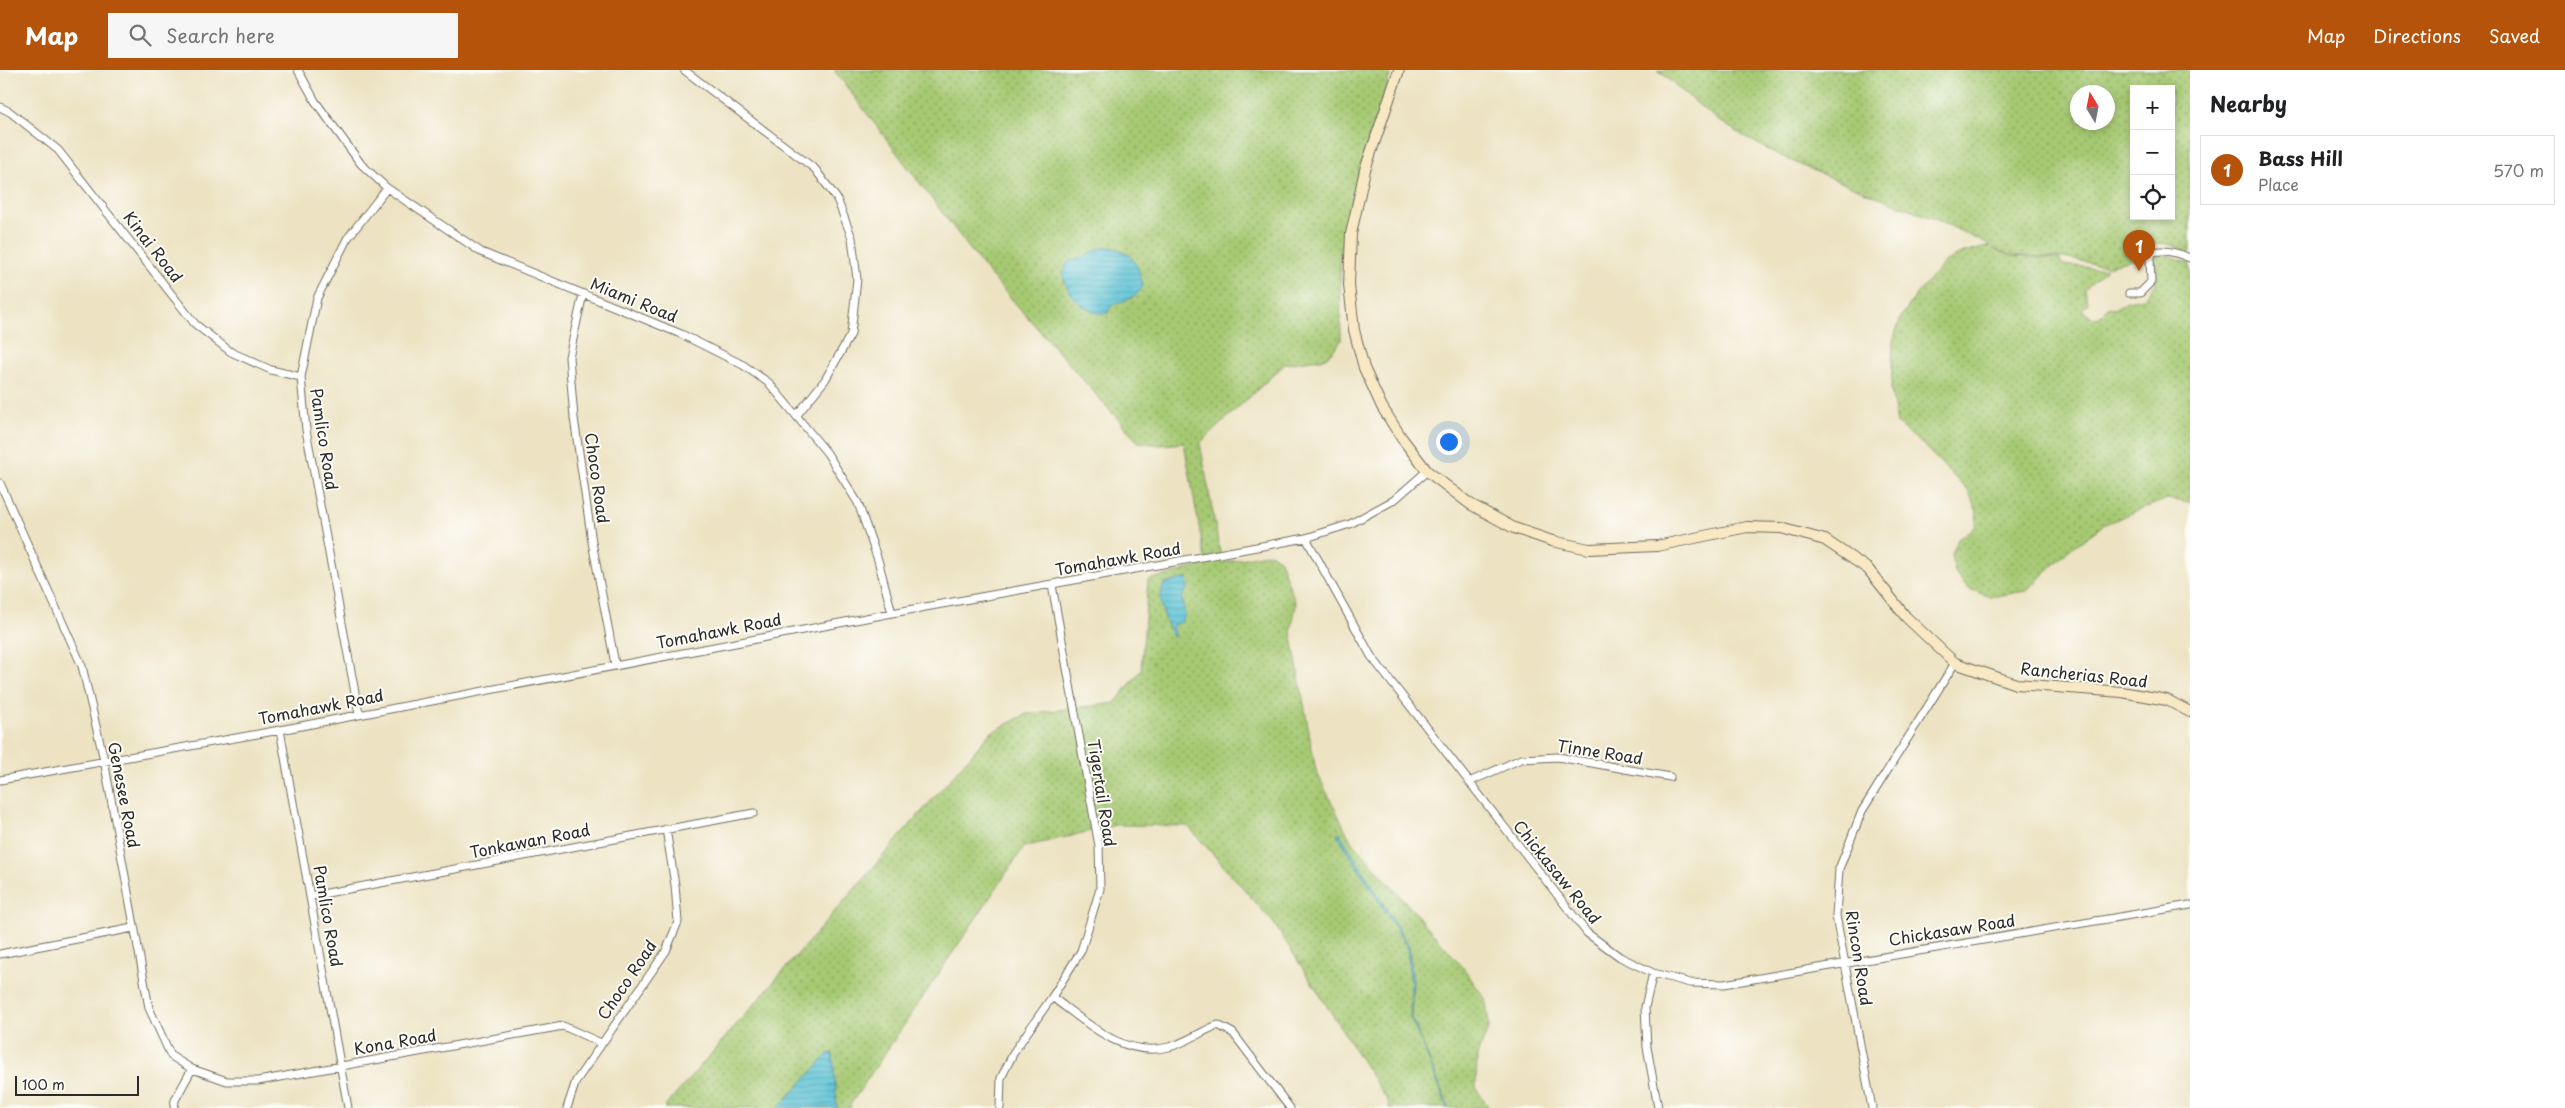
<!DOCTYPE html>
<meta charset="utf-8">
<style>
:root{--surface:#fff;--page:#f6f6f6;--text:#202124;--muted:#757577;--line:#e0e0e0;--accent:#b45309}
body{margin:0;font-family:"Playpen Sans",sans-serif;background:var(--page);color:var(--text)}
.controls{position:absolute;right:15px;top:15px;display:grid;overflow:hidden;border-radius:0px;box-shadow:0 2px 8px #0003}
.controls button{width:45px;height:45px;display:grid;place-items:center;padding:0;border:0;border-bottom:1px solid var(--line);background:var(--surface);color:var(--text);font:25px sans-serif}
.compass{position:absolute;left:2070px;top:15px;width:45px;height:45px;border-radius:50%;background:var(--surface);box-shadow:0 2px 8px #0003;rotate:350deg}
.scale{position:absolute;left:15px;bottom:12px;width:124px;box-sizing:border-box;padding-left:5px;border:2px solid #2b2b2b;border-top:0;font-size:14px;line-height:18px;white-space:nowrap;color:#2b2b2b;-webkit-text-stroke:4px #fdfcf7;paint-order:stroke}
.you{position:absolute;left:1448px;top:371px;width:18px;height:18px;margin:-12px;border:4px solid #fff;border-radius:50%;background:#1a73e8;box-shadow:0 0 0 8px #1a73e833}
.badge{display:grid;place-items:center;width:32px;height:32px;border-radius:50%;background:var(--accent);color:#fff;font-size:16px;font-weight:700}
.pin{position:absolute;translate:-50% -41px;filter:drop-shadow(0 1px 2px #0008)}
.pin::after{content:'';position:absolute;top:26px;width:18px;height:15px;background:inherit;clip-path:polygon(0 0,100% 0,50% 100%)}
.list{margin:0;padding:0;list-style:none}
h2{display:flex;justify-content:space-between;align-items:center;height:65px;margin:0;padding:0 20px;font-size:21px}
h2 small{font-size:16px;font-weight:400;color:var(--muted)}
.list li{display:grid;grid-template-columns:32px 1fr auto;gap:15px;align-items:center;box-sizing:border-box;height:70px;margin:0 10px 10px;padding:0 10px;border:1px solid var(--line);border-radius:0px}
.list b{display:block;font-size:19px;white-space:nowrap}
.list p{margin:0;font-size:16px;white-space:nowrap;color:var(--muted)}
.list em{font-size:16px;font-style:normal;color:var(--muted)}
.icon{flex:none;width:28px;height:28px;fill:none;stroke:currentColor;stroke-width:2;stroke-linecap:round;stroke-linejoin:round}
.map{position:relative;flex:none;width:2190px;height:1038px;overflow:hidden}
header{display:flex;align-items:center;gap:30px;box-sizing:border-box;height:70px;padding:0 25px;background:var(--accent);color:#fff}
header strong{font-size:24px}
nav{display:flex;gap:28px;margin-inline-start:auto;font-size:18px}
.search{width:350px;height:45px;background:var(--page);display:flex;align-items:center;gap:12px;box-sizing:border-box;padding:0 18px;border-radius:0px;color:var(--muted);font-size:19px}
main{display:flex}
aside{flex:1;background:var(--surface)}
.map>svg:first-child{display:block}
.grass{fill:url(#grass-dots);stroke:#687a4e;fill-rule:evenodd}
.water{fill:url(#water-rules);stroke:#427680}
.lines{fill:none;stroke-linecap:round;stroke-linejoin:round}
.street-casing{stroke:#6f6b60;stroke-width:9}
.secondary-casing{stroke:#6f6b60;stroke-width:12}
.street{stroke:#fff;stroke-width:7}
.secondary{stroke:#f8e8c3;stroke-width:10}
.labels{text-anchor:middle;stroke-width:4;stroke-linejoin:round;paint-order:stroke}
.street-label{font-size:16px;fill:#2b2b2b;stroke:#fdfcf7}
</style>
<header>
<strong>Map</strong>
<div class="search"><svg class="icon" aria-label="search" viewBox="0 0 24 24"><circle cx="10" cy="10" r="6"/><path d="M15 15l6 6"/></svg>Search here</div>
<nav><a>Map</a><a>Directions</a><a>Saved</a></nav>
</header>
<main>
<div class="map">
<svg width="2190" height="1038" viewBox="0 0 2190 1038">
<defs>
<pattern id="grass-dots" width="8" height="8" patternUnits="userSpaceOnUse" patternTransform="scale(1.25)"><rect width="8" height="8" fill="#a6c972"/><path d="M2 2h.1M6 6h.1" fill="none" stroke="#87a35e" stroke-width="1.8" stroke-linecap="round"/></pattern>
<pattern id="water-rules" width="6" height="5" patternUnits="userSpaceOnUse" patternTransform="scale(1.25)"><rect width="6" height="5" fill="#59c2d6"/><path d="M0 2.5h6" fill="none" stroke="#4a9eae"/></pattern>
</defs>
<rect width="100%" height="100%" fill="#fdfcf7"/>
<filter id="ink" filterUnits="userSpaceOnUse"><feTurbulence type="fractalNoise" baseFrequency=".02" numOctaves="2"/><feDisplacementMap in="SourceGraphic" scale="10" xChannelSelector="R" yChannelSelector="G"/><feConvolveMatrix kernelMatrix="1 2 1 2 8 2 1 2 1" color-interpolation-filters="sRGB"/></filter>
<filter id="wash" filterUnits="userSpaceOnUse"><feTurbulence type="fractalNoise" baseFrequency=".0096" numOctaves="4" result="noise"/><feDisplacementMap in="SourceGraphic" scale="20" xChannelSelector="R" yChannelSelector="G"/><feGaussianBlur stdDeviation="1.12" result="paint"/><feColorMatrix in="noise" values="0 0 0 0 0 0 0 0 0 0 0 0 0 0 0 0 0 1.4 0 .05"/><feComposite in="paint" operator="in"/></filter>
<g filter="url(#wash)">
<rect width="100%" height="100%" fill="#ede3c3"/>
<path class="grass" d="M834,0H1392L1358,103L1340,182L1341,271L1326,288L1285,294L1200,373L1222,493L1270,483L1280,490L1296,534L1291,562L1316,701L1350,769L1462,896L1486,930L1489,957L1477,985L1476,1018L1489,1038H1389V1033L1273,852L1188,756L1116,755L1024,777L850,1035L851,1038H664L990,663L1026,644L1115,633L1141,600L1148,510L1206,495L1184,373L1161,375L1138,372L985,199Z
M1658,0H2190V183C2173,175 2151,164 2143,187L2107,196L2063,188L2011,185L1993,178L2011,186L2059,189L2063,195L2107,199L2084,219L2088,233L2082,240L2092,248L2100,247L2108,237L2114,239L2127,231L2144,228L2156,213L2153,191L2156,186L2168,185L2190,193V433L2167,429L2105,454L2069,480L2026,521L1991,527L1969,519L1956,504L1951,486L1958,469L1976,456L1977,442L1969,422L1921,373L1897,354L1891,320L1893,271L1901,247L1917,224L1946,191L1963,183L1991,176C1968,165 1946,153 1922,144C1861,119 1799,99 1742,65C1711,47 1685,24 1658,0ZM2134,19H2171V146H2134ZM2078,22H2108V52H2078Z"/>
<path class="water" d="M1111,177L1129,184L1138,198L1143,216C1136,230 1125,230 1111,236L1108,243C1089,248 1064,222 1063,204L1068,192L1102,178Z
M1186,508L1189,515L1182,528L1185,545L1181,552L1172,556L1175,566L1173,567C1166,552 1156,531 1164,514Z
M1339,762L1409,876L1413,914L1411,945L1449,1038H1447L1422,973L1410,948L1411,919L1407,877L1337,764Z
M829,983L833,984L837,1038H778Z"/>
</g>
<g filter="url(#ink)">
<g class="lines">
<defs>
<path id="street" d="M298,0L315,31L361,94L387,118L481,182L681,264L743,295L769,313L827,383L858,433L878,490L892,543
M684,0L815,99L837,129L852,168L857,209L851,264L825,310L797,345
M0,37L10,42L58,80L195,254L231,282L271,300L301,307
M2129,223H2140L2151,212L2150,189L2153,182C2166,179 2177,183 2190,188
M583,224L569,287L574,348L592,472L615,594
M0,413L82,596L104,690L149,938L171,986L192,999L227,1011H258L563,956L601,973
M1306,468L1371,586L1587,863L1620,887L1653,903L1690,913L1724,914L2190,835
M359,644L306,360L301,307L317,228L347,169L387,118
M280,660L348,1038
M0,710L280,660L892,543L1306,468L1350,454L1394,430L1427,401
M1469,712L1521,689L1558,687L1670,707
M311,826L754,743
M0,884L133,858
M1653,903L1645,937L1647,977L1658,1038
M1052,927L1081,881L1100,819L1099,776L1052,515
M174,1038L175,1030L192,999
M567,1038L576,1011L666,881L678,852L675,815L666,759
M1000,1038L1001,1008L1015,980L1052,927C1085,951 1123,989 1169,977C1185,973 1202,961 1218,955L1233,963L1290,1038
M1872,1038L1836,846L1839,799L1862,741L1955,593"/>
<path id="secondary" d="M1399,0L1365,100L1351,164L1349,215L1354,260L1364,298L1382,337L1401,367L1427,401L1470,434L1514,458L1552,471L1589,479L1657,476L1747,457L1781,458L1825,470L1868,499L1906,547L1955,593L2016,614L2122,622L2167,630L2190,642"/>
</defs>
<use href="#street" class="street-casing"/>
<use href="#secondary" class="secondary-casing"/>
<use href="#street" class="street"/>
<use href="#secondary" class="secondary"/>
</g>
</g>
<g class="labels">
<g class="street-label">
<text transform="translate(153 177) rotate(52)" y="6">Kinai Road</text>
<text transform="translate(634 230) rotate(22)" y="6">Miami Road</text>
<text transform="translate(324 369) rotate(81)" y="6">Pamlico Road</text>
<text transform="translate(597 408) rotate(82)" y="6">Choco Road</text>
<text transform="translate(1118 489) rotate(-10)" y="6">Tomahawk Road</text>
<text transform="translate(719 561) rotate(-11)" y="6">Tomahawk Road</text>
<text transform="translate(2084 605) rotate(6)" y="6">Rancherias Road</text>
<text transform="translate(321 637) rotate(-11)" y="6">Tomahawk Road</text>
<text transform="translate(1600 682) rotate(9)" y="6">Tinne Road</text>
<text transform="translate(1102 723) rotate(81)" y="6">Tigertail Road</text>
<text transform="translate(124 725) rotate(79)" y="6">Genesee Road</text>
<text transform="translate(530 771) rotate(-11)" y="6">Tonkawan Road</text>
<text transform="translate(1557 802) rotate(51)" y="6">Chickasaw Road</text>
<text transform="translate(328 846) rotate(80)" y="6">Pamlico Road</text>
<text transform="translate(1952 860) rotate(-9)" y="6">Chickasaw Road</text>
<text transform="translate(1859 888) rotate(81)" y="6">Rincon Road</text>
<text transform="translate(627 910) rotate(-56)" y="6">Choco Road</text>
<text transform="translate(395 972) rotate(-10)" y="6">Kona Road</text>
</g>
</g>
</svg>
<div class="controls">
<button>+</button>
<button>−</button>
<button><svg class="icon" aria-label="locate" viewBox="0 0 24 24"><circle cx="12" cy="12" r="6"/><path d="M12 2v4M12 18v4M2 12h4M18 12h4"/></svg></button>
</div>
<svg class="compass" viewBox="-18 -18 36 36"><path d="M0-13l5 13h-10z" fill="#e53935"/><path d="M0 13l5-13h-10z" fill="#757577"/></svg>
<div class="scale">100 m</div>
<div class="you"></div>
<div class="pin badge" style="left:2139px;top:201px">1</div>
</div>
<aside>
<h2>Nearby<small></small></h2>
<ul class="list">
<li><span class="badge">1</span><div><b>Bass Hill</b><p>Place</p></div><em>570 m</em></li>
</ul>
</aside>
</main>
